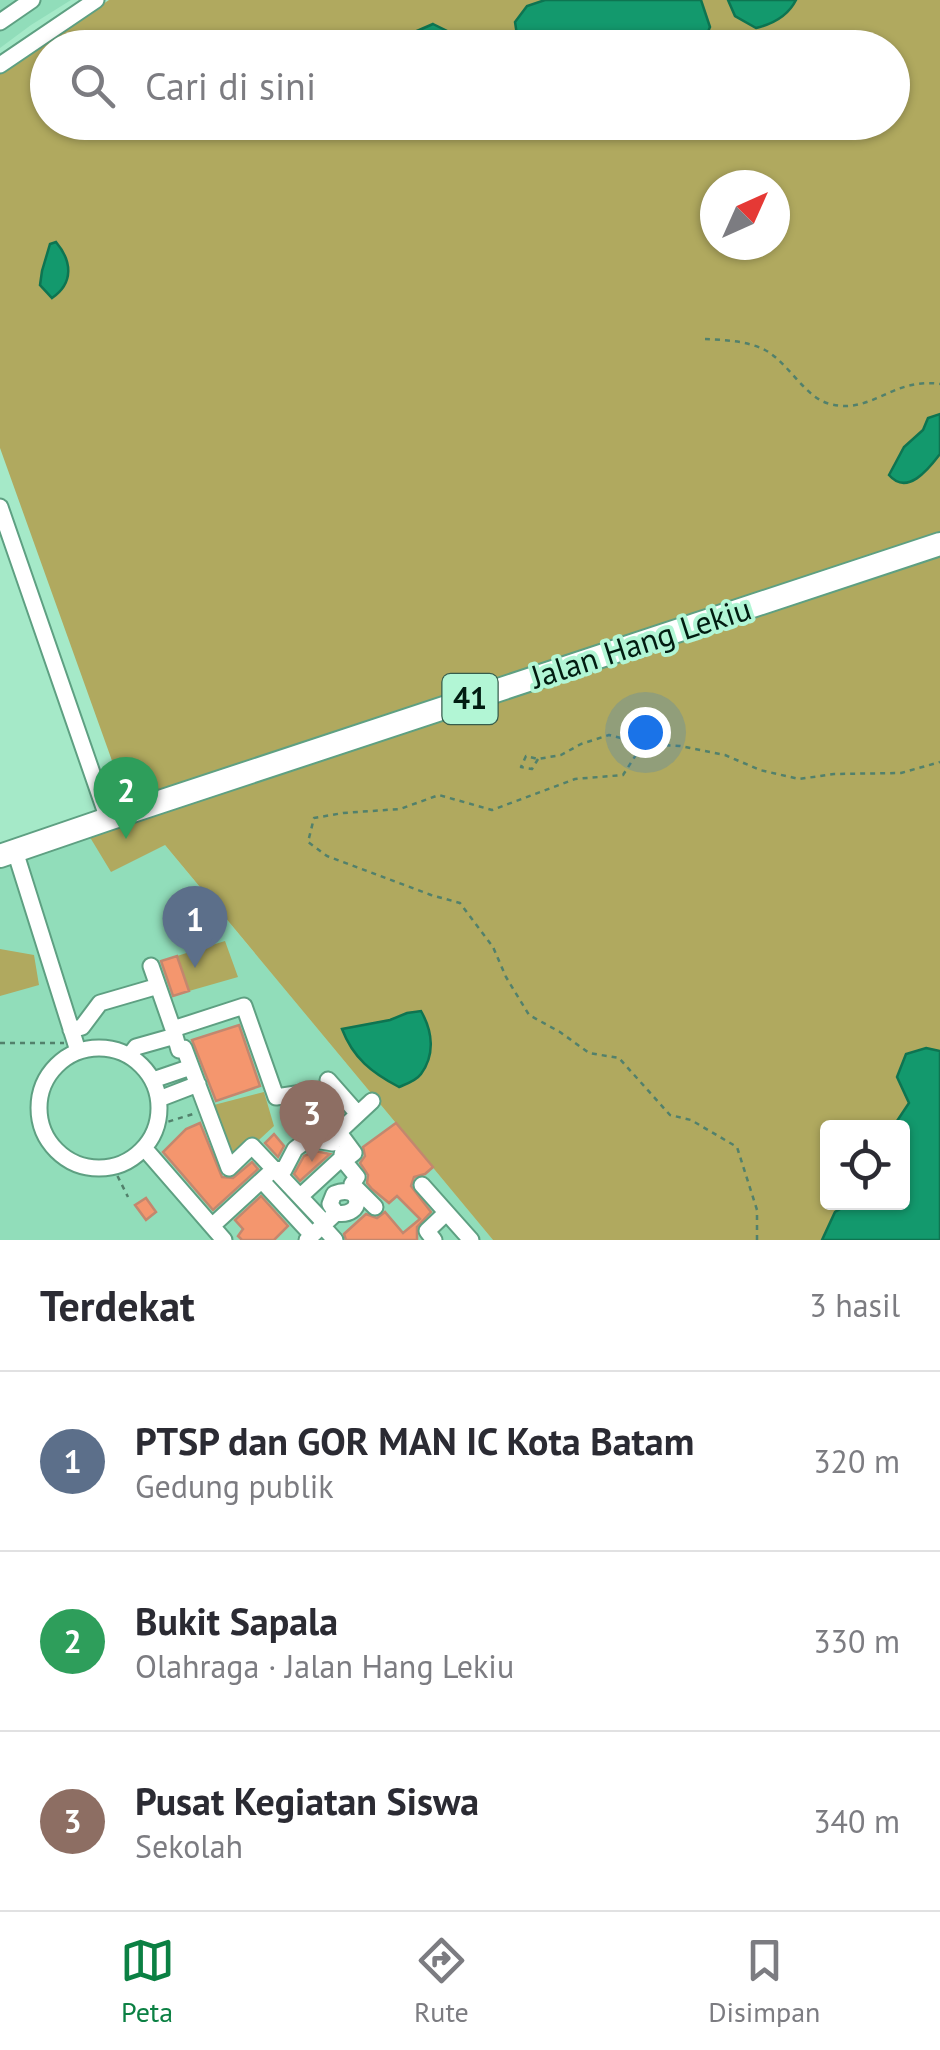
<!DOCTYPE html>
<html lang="id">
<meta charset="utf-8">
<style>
:root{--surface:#fff;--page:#f7f7f7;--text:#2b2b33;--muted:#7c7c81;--line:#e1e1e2;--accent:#0b8043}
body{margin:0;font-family:"PT Sans",sans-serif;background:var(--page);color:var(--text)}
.controls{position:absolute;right:30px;bottom:30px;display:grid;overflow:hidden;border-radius:10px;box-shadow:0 2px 8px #0004}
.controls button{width:90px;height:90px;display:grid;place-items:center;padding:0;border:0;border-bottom:2px solid var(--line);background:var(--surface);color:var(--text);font:50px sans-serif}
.compass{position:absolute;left:700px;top:170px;width:90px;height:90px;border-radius:50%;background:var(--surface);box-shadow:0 2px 8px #0004;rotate:45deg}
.you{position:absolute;left:645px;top:732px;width:35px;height:35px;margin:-25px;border:8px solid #fff;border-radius:50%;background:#1a73e8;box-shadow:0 0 0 15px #1a73e833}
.badge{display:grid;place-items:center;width:65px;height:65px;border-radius:50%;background:var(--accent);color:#fff;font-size:32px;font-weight:700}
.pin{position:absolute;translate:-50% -82px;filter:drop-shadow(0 2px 5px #0008)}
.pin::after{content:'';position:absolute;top:52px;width:35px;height:30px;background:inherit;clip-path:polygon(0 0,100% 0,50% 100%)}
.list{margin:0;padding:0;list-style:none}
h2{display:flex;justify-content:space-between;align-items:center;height:130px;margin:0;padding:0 40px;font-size:42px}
h2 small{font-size:32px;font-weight:400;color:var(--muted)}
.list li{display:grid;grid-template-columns:65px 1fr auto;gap:30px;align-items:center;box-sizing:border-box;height:180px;padding:0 40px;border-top:2px solid var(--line)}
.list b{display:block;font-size:38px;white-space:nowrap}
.list p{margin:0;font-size:32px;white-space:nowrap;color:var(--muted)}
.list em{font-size:32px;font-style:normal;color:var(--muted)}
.icon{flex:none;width:55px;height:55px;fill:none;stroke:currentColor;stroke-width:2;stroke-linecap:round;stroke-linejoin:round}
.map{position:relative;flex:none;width:940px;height:1240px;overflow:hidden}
.search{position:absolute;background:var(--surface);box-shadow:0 2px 8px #0004;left:30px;right:30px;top:30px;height:110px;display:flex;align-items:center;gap:25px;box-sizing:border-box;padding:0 35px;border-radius:55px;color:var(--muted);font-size:38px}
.sheet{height:670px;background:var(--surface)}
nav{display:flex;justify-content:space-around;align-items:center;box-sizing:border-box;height:140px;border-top:2px solid var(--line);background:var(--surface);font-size:28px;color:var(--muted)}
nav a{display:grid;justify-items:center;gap:5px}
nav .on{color:var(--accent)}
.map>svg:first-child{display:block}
.built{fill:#91ddba}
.green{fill:#b0a95f;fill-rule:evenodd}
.water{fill:#13996d;stroke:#0e7451;stroke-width:2.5}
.building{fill:#f4966e;stroke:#c3876e;stroke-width:2.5}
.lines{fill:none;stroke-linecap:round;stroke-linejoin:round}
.minor-casing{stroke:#5ea082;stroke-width:19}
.highway-casing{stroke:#5ea082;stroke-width:26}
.path{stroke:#52816b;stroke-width:2.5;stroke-dasharray:5 5;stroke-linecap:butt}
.minor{stroke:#fff;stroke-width:15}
.highway{stroke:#fff;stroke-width:22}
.labels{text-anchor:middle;stroke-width:8;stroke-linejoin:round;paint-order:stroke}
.shield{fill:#b2f6d5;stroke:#365d4c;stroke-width:2.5}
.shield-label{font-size:30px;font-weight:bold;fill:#011c11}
.street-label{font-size:32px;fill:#011c11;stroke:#b2f6d5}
</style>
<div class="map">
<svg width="940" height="1240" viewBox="0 0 940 1240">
<rect width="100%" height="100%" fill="#a5e9c8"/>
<path class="built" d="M0,0H71L31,25L0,48Z
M140,815L493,1240H0V866Z"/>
<path class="green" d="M109,0H940V1240H493L165,845L111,872L88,834L140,815L125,797L0,448V72ZM48,48H892V122H48ZM715,185H775V245H715ZM828,1128H902V1202H828Z
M225,941L238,977L189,991L177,956Z
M0,949L34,955L39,985L0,996Z
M264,1092L274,1126L231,1166L210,1106Z"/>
<path class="water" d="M545,0H701L710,27L705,39L694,47H534L517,35L515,22L527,6Z
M728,0H796C788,16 773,24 756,28L735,16Z
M433,24L455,35L460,47H380Z
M56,242C72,261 74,283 52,298L40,285L42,271L50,244Z
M940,414V454C928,470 907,496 889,475L904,447L923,430L928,418Z
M421,1011C433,1032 435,1055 421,1074C416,1081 406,1084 399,1087C372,1073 353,1058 342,1029L390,1020L407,1013Z
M926,1048L940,1051V1240H822L835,1212L851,1203L902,1202L903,1165L908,1159L903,1152L902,1128L893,1127L909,1103L897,1077L906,1054Z"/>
<path class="building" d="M177,956L189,991L173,996L161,961Z
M239,1025L260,1086L216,1101L192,1040Z
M200,1123L222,1177L233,1178L252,1162L258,1169L213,1210L163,1152L186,1129Z
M396,1123L433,1167L425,1174L414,1177L411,1186L431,1212L417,1227V1240H346L344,1234L366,1214L377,1218L385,1212L403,1233L420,1219L397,1196L389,1203L372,1189L367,1183L368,1175L360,1163L365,1156L363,1147Z
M274,1134L284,1146L278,1157L265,1143Z
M315,1151L330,1154L300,1181L294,1174L304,1156Z
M261,1196L288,1226L274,1240H242L238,1236L243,1229L235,1220Z
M146,1198L156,1212L146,1220L135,1205Z"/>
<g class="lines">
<defs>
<path id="minor" d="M0,22L32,0
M0,65L96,0
M0,507L108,819
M15,851L78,1051
M151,966L173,1029L244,1006L276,1097L309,1092L354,1153L344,1161L357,1177L352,1184L375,1207
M173,1029L179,1050L184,1048L229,1168L252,1146L320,1218L326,1230L335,1240
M71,1030L82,1027L100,1003L155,987
M39 1108a60 60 0 1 1 120 0a60 60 0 1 1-120 0Z
M130,1055L136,1047L175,1036
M153,1080L191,1067
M328,1080L358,1114
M159,1099L198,1084
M145,1149L224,1240
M262,1181L312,1235
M422,1185L471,1240
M305,1192L344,1156L342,1154
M212,1226L274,1169L284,1170L295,1149L303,1143L315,1140L333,1143L341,1135L342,1129L372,1101
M307,1240L336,1213C365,1218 363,1182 334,1194L330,1204L336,1213
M434,1240L427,1231L446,1213"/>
<path id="highway" d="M0,856L108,819L940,544"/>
</defs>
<use href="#minor" class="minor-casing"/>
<use href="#highway" class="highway-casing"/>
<path class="path" d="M705,339C725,340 748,341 765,350C789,363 805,398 830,404C872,415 892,377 940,384
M538,759L532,769L521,767L526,756L538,759L561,755L581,744L609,735L641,743
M0,1043H64
M159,1119L167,1122L193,1114
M113,1167L128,1197
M757,1240V1210L737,1147L691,1120L670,1115L619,1058L589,1053L560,1032L529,1015L506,977L493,947L460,903L431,895L327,856L308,842L314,818L343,813L400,809L439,795L492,810L575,779L623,775L643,744L680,746L725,755L760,770L799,779L834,774L901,773L940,762"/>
<use href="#minor" class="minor"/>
<use href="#highway" class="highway"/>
</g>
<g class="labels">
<rect class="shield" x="442.5" y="674" width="55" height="50" rx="8"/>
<g class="shield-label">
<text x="470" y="709">41</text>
</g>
<g class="street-label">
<text transform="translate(641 643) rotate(-18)" y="11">Jalan Hang Lekiu</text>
</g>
</g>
</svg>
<div class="controls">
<button><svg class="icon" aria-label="locate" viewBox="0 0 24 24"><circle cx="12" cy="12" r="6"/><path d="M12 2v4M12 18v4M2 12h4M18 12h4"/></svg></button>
</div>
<svg class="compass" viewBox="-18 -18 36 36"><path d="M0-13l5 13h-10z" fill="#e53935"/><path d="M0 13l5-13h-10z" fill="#7c7c81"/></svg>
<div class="you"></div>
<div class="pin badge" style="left:195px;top:968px;background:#5c6f8a">1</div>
<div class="pin badge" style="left:126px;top:839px;background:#2e9e5b">2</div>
<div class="pin badge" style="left:312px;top:1162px;background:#8d6e63">3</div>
<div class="search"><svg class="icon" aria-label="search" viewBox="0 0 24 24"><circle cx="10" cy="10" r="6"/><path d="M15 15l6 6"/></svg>Cari di sini</div>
</div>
<section class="sheet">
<h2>Terdekat<small>3 hasil</small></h2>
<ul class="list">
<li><span class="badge" style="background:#5c6f8a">1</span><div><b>PTSP dan GOR MAN IC Kota Batam</b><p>Gedung publik</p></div><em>320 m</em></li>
<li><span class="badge" style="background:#2e9e5b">2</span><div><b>Bukit Sapala</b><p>Olahraga · Jalan Hang Lekiu</p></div><em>330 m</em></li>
<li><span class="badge" style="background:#8d6e63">3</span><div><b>Pusat Kegiatan Siswa</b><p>Sekolah</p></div><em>340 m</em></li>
</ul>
</section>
<nav>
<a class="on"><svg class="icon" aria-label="map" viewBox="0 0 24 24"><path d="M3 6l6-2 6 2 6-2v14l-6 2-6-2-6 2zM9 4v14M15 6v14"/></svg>Peta</a>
<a><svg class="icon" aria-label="directions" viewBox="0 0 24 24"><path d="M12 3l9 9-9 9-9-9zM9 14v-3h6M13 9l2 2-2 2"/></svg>Rute</a>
<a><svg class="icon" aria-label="saved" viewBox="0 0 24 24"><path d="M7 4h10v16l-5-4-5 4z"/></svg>Disimpan</a>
</nav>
